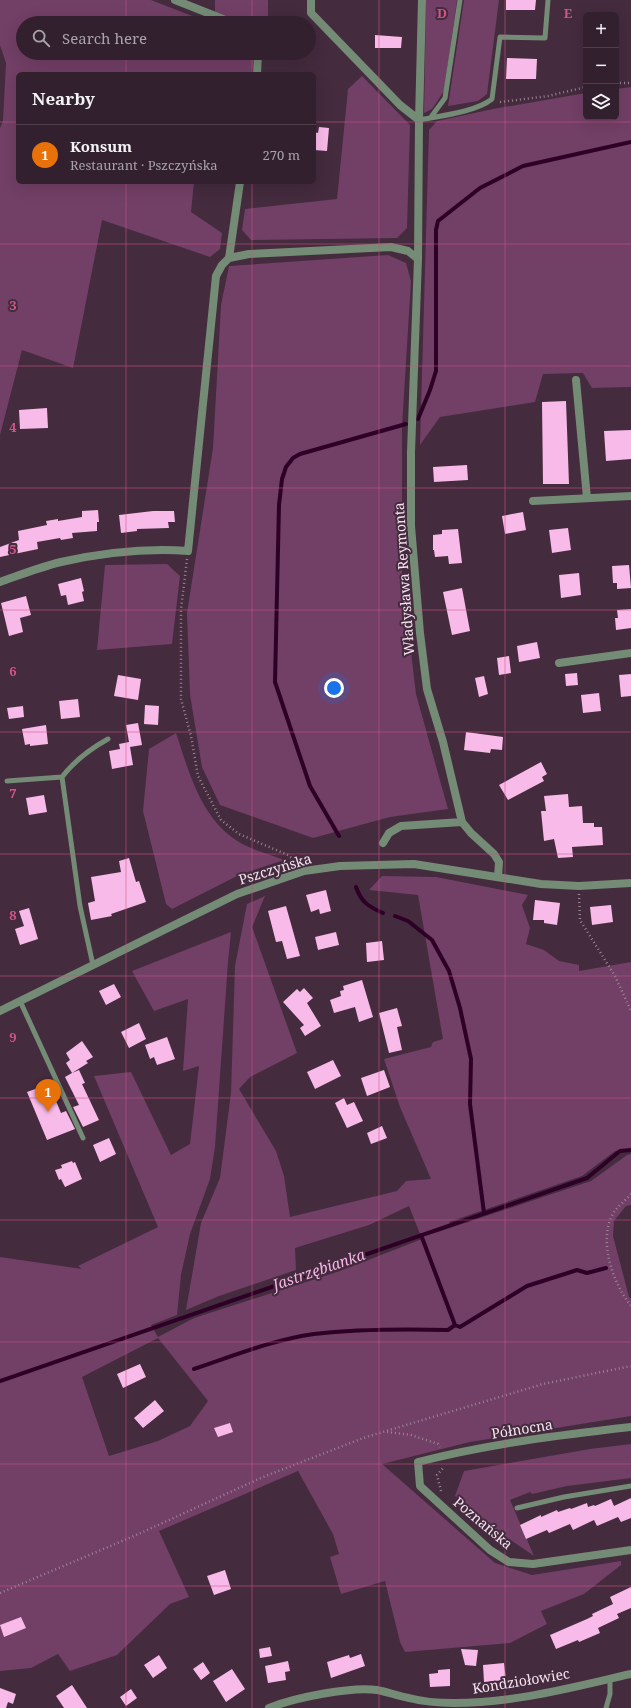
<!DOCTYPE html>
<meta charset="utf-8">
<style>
:root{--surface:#33202e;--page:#3b2836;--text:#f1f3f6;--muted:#a9a3aa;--line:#4e3e4a;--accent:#ea580c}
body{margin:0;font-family:"Noto Serif",serif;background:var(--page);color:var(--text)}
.controls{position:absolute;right:12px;top:12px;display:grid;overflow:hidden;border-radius:6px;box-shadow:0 4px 16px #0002}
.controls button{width:36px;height:36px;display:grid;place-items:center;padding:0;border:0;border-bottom:1px solid var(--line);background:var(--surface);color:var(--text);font:20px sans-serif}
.you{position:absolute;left:334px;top:688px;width:14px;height:14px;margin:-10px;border:3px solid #fff;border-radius:50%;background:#1a73e8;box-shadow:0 0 0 6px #1a73e833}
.badge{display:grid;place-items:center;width:26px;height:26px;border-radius:50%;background:var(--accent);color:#fff;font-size:13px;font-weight:700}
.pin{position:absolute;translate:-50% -33px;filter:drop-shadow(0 1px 2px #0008)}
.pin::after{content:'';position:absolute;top:21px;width:14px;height:12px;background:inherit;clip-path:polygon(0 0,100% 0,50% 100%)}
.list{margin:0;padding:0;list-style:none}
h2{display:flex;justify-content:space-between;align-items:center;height:52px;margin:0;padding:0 16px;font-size:17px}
h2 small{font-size:13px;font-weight:400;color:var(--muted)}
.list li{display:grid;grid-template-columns:26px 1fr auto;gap:12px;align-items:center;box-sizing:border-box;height:60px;padding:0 16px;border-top:1px solid var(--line)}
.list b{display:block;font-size:15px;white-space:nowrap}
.list p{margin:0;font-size:13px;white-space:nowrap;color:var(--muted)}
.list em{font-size:13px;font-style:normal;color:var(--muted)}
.icon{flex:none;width:22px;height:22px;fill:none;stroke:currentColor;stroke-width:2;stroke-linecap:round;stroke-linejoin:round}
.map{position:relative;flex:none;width:631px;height:1708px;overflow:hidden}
.search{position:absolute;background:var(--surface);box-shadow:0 4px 16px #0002;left:16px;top:16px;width:300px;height:44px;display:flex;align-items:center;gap:10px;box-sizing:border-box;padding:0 14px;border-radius:22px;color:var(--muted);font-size:15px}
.panel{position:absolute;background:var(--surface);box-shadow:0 4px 16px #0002;left:16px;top:72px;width:300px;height:112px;border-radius:6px}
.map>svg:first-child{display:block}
.green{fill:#723f66;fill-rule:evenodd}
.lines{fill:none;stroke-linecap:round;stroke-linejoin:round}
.stream{stroke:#2e0027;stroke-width:4}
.building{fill:#f8bae8}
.path{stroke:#9a8594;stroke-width:2.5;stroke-dasharray:1 3;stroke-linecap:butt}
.service{stroke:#748b75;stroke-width:5}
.minor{stroke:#748b75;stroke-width:8}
.tertiary{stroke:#748b75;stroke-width:8}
.grid{fill:none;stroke:#d15587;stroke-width:1;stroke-opacity:0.55}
.labels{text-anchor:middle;stroke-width:4;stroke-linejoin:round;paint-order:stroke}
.street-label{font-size:14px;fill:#f4e3ef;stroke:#442b3e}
.water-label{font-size:15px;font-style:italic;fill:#f6b5e6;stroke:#442b3e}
.grid-label{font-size:13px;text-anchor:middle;font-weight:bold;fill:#d15587;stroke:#442b3e;stroke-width:4;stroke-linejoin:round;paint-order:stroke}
</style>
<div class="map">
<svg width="631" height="1708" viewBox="0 0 631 1708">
<rect width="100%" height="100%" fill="#442b3e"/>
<path class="green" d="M0,0H151L210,23H23V53H254L252,74H18V182H194L191,212L222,233L220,249L210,257L102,220L73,368L22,350L0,435V128L3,121L6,63L0,45Z
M215,0H268V23H233L215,16Z
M426,0H457L444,91L432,109L424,113Z
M464,0H499L487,94L478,101L448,106Z
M362,76L410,125L407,228L397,238L251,240L242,230L245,209L337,199L348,89Z
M631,87V387L592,388L583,373L543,374L535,402L440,417L420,445L429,130L437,121L493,109L586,93V117H616V89Z
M388,255L406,263L411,281L402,427V576L416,694L448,809L390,817L313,838L220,805L202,767L190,695L187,613L213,448L221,305L229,266Z
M167,564L180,576L172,644L97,650L105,565Z
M176,733C189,772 201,819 239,842C252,850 269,854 284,860L239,875L172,909L166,904L143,811L149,749Z
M382,876L436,877L528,895L522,905L530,928L526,944L544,950L559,961L579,965V971L631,962V1148L615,1151L582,1176L449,1222L451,1225L432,1234L591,1181L627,1155L631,1154V1205L626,1206L614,1221L613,1236L629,1297L631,1299V1416L470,1442L382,1464L495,1563L532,1575L621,1561V1565L584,1594L541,1611L547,1624L510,1643L405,1652L400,1642L385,1581L341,1594L330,1557L339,1554L333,1534L298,1471L159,1531L189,1597L170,1604L117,1655L70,1671L58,1654L31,1668L0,1671V1257L82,1269L78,1266L158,1227L94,1076L131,1072L171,1155L190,1144L199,1066L183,1071L188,999L154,1011L132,971L231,932L228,962L215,1147L210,1179L190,1234L181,1275L177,1315L151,1325L158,1337L194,1318L340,1271L422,1239L409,1206L369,1225L295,1248L296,1270L219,1296L186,1310L201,1223L220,1178L231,1093L235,966L247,904L265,896L252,927L297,1053L250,1077L239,1089L276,1151L284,1176L290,1217L397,1191L406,1181L431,1179L400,1107L384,1059L431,1047L433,1042L443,1039L418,895L369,890ZM158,1338L208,1401L190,1426L158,1441L109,1456L82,1377Z
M631,1444V1478L567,1486L532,1494L530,1492L510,1500L534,1556L487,1524L455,1496L464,1471L590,1449Z"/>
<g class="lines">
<path class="stream" d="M418,419L430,390L436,371V230L438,221L480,188L523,166L631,142
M339,836L310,786L275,682L279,505L282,479L286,467L293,458L300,454L406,424
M356,887C361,902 369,907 383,913
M395,916L408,921L432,940L449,971L460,1008L471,1059L470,1104L484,1213
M421,1235L455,1325
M194,1369C233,1356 272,1340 314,1334C358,1329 404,1329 448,1330L455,1325L460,1327L527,1286L577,1270L587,1273L606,1268
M0,1381L587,1178L620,1151L631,1150"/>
</g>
<path class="building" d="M506,0H536L535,10H506Z
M375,35L402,37L401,48H375Z
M507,58L537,59L536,79H506Z
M319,127L329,128L327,151L314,150V132L318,133Z
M566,401L569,484H543L542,402Z
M47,408L48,428L20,429L19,410Z
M631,430V459L606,461L604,431Z
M467,465L468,480L434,482L433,467Z
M98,510L99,522H97V531L72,533L73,538L61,540L60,538L37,542L38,549L0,557V547L19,540L18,531L47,525L46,521L58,519V521L82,517V511Z
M153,511H174L175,522H168L169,528L137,529V531L121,533L119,515Z
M523,512L526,530L505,534L502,516Z
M568,528L571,550L552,553L549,530Z
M458,529L462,563L449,564L448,556L435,557L434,550H433V535L442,534V530Z
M629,565L631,588L617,589V583H613L612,566Z
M579,573L581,595L561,598L559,575Z
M81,578L84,591L82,592L84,601L68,605L66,595L61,596L58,584Z
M462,588L470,631L452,635L443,592Z
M26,596L31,615L20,618L23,632L9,636L1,603Z
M631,609V628L616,630L615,618H618L617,610Z
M537,642L540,658L519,662L517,646Z
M509,656L511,673L499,675L497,658Z
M577,673L578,685L566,686L565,674Z
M631,674V696L621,697L619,675Z
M118,675L141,679L138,700L114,696Z
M484,676L488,694L479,697L475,678Z
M599,693L601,711L583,713L581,695Z
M78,699L80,717L61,719L59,701Z
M145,705L159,706L158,725L144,724Z
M23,706L24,717L9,719L7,708Z
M138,723L142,745L130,747L133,765L112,769L109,751L120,749L119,744L129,742L126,725Z
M46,725L48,744L30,746V744L25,745L22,729Z
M466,732L503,737L502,750L491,749L490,753L464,750Z
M541,762L547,774L542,777L544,781L508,800L499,785Z
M568,794L569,807L582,806L583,823H594V827H602L603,845L572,847L573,857L558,858L554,839L544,841L541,811H546L544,796Z
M44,795L47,812L29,815L26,798Z
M129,858L136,882L139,881L146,902L111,914L112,916L91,920L88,903L95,901L91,877L121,872L119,861Z
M326,890L331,911L320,914L319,909L311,912L306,895Z
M535,900L560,903L557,925L544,923V920H533Z
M611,905L613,922L592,925L590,907Z
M286,906L300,956L287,959L282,941L276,942L268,911Z
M29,908L38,939L20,945L15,929L24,926L19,911Z
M336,932L339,945L318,950L315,937Z
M382,941L384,960L367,962L366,943Z
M362,980L373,1017L359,1022L355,1007L334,1013L330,1000L341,996L340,991L344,990L343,986Z
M114,984L121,997L106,1005L99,991Z
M304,988L313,998L307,1003L321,1026L305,1036L300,1028L304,1025L283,1002L297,989L300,992Z
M397,1008L402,1026L397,1027L402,1050L389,1053L379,1013Z
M139,1023L146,1039L129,1048L121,1032Z
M167,1037L175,1059L157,1065L154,1057L150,1059L145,1045Z
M82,1041L93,1057L86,1061L88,1063L72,1073L79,1070L85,1083L82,1084L99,1120L83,1127L73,1107L79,1105L65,1077L72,1073L66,1063L70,1060L66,1053Z
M333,1060L341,1076L315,1089L307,1072Z
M384,1070L390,1087L367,1096L361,1078Z
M49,1084L61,1113L66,1111L75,1129L47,1140L27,1092Z
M344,1098L347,1105L354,1102L363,1121L347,1128L335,1103Z
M382,1126L387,1138L371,1144L367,1133Z
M109,1138L116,1154L100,1162L93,1145Z
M72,1161L73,1163L75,1162L82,1179L65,1187L61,1179L59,1180L55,1170L62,1168L61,1165Z
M140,1364L146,1377L123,1388L117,1374Z
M155,1400L164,1411L143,1428L134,1418Z
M230,1423L233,1432L218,1437L214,1428Z
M631,1498V1518L621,1522L618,1517L597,1526L594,1520L573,1530L570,1524L549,1533L547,1530L526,1539L520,1525L541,1515V1517L557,1510L558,1512L570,1508L571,1509L587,1503L588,1507L594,1505L595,1506L611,1499L614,1506Z
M225,1570L231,1589L214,1595L207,1576Z
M631,1587V1608L617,1614L619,1618L598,1628L600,1633L579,1642L578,1640L556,1649L550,1635L587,1619L593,1616L592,1614L613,1604L610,1597Z
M21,1617L26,1628L4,1637L0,1625Z
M270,1647L272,1656L260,1658L259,1649Z
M461,1649L478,1650L476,1666L465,1665Z
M361,1654L365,1666L331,1678L327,1662L349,1655L350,1658Z
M159,1655L167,1668L153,1678L144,1665Z
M288,1661L290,1671L285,1672L286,1680L268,1683L265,1666Z
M203,1662L210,1673L201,1680L193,1669Z
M504,1663L506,1680L484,1682L483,1665Z
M232,1669L245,1689L226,1702L213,1681Z
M450,1669V1686L430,1687L429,1674L438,1673V1670Z
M72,1685L87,1708H64L56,1696Z
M0,1688L16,1694L13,1704L8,1702L6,1708H0Z
M131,1689L137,1698L126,1706L120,1697Z"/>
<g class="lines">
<path class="path" d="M616,83H631
M500,102L548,96L586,87
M187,559L181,609V699L191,736L198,776L221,820L239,834L288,855L297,863
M579,894L580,920L615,976L631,1011
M631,1194C626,1200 618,1206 614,1212C597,1240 613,1283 631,1306
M387,1432L411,1435L438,1444L440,1447
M441,1491L437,1475L444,1467
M0,1593L134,1536L263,1477L366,1437L543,1384L631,1366"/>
<path class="service" d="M431,117L445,98L460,0
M419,120C439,116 476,112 492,99L500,37L545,38L548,0
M7,781L62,777
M93,965L80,906L62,777C75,760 90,749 108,739
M20,1001L83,1138
M517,1508L564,1497L631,1486
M606,1708L610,1694V1678"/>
<path class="minor" d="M175,0L233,23
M311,0V13L400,105L419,120
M257,74L258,53
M240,182L229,258L249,254L391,247L408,251L418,259L419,120L422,0
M418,259L411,452V526L420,633L427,689L443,742L462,822L471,833L494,854L499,862L498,877
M576,380L587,498
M533,501L631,496
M0,582C20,575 40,567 61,562C102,553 146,548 188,551L216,276L222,265L229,258
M559,663L631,653
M383,843L389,833L401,826L462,822
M631,1427C560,1435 487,1444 418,1462L420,1486L490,1550L509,1562L533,1564L631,1550
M269,1708C293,1698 352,1686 377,1690C388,1692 398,1696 409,1698C424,1702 439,1703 454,1703C515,1703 573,1687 631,1674"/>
<path class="tertiary" d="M0,1011L237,894L304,871L340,866L414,864L541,884L579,886L631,883"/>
</g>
<path class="grid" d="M126,0V23M252,0V23M379,0V1708M505,0V1708M126,53V74M252,53V74M0,122H18M314,122H631M126,182V1708M252,182V1708M0,244H631M0,366H631M0,488H631M0,610H631M0,732H631M0,854H631M0,976H631M0,1098H631M0,1220H631M0,1342H631M0,1464H631M0,1586H631"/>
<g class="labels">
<g class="street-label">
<text transform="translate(404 579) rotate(-94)" y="5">Władysława Reymonta</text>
<text transform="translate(275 869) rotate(-17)" y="5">Pszczyńska</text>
<text transform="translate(522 1429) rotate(-9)" y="5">Północna</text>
<text transform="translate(483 1523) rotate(40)" y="5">Poznańska</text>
<text transform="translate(521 1681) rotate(-9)" y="5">Kondziołowiec</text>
</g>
<g class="water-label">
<text transform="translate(319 1270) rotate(-19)" y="5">Jastrzębianka</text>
</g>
</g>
<g class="grid-label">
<text x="442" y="18">D</text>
<text x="568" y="18">E</text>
<text x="13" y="310">3</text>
<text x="13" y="432">4</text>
<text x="13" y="554">5</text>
<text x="13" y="676">6</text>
<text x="13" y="798">7</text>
<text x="13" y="920">8</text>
<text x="13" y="1042">9</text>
</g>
</svg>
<div class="controls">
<button>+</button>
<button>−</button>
<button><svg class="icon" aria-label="layers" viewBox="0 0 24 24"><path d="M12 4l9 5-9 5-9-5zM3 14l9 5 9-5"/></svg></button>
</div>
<div class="you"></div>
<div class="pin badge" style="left:48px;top:1112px;background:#e8710a">1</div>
<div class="search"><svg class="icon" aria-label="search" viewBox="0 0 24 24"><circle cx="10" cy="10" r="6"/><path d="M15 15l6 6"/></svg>Search here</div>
<section class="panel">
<h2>Nearby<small></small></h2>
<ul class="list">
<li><span class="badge" style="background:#e8710a">1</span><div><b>Konsum</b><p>Restaurant · Pszczyńska</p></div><em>270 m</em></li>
</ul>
</section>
</div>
